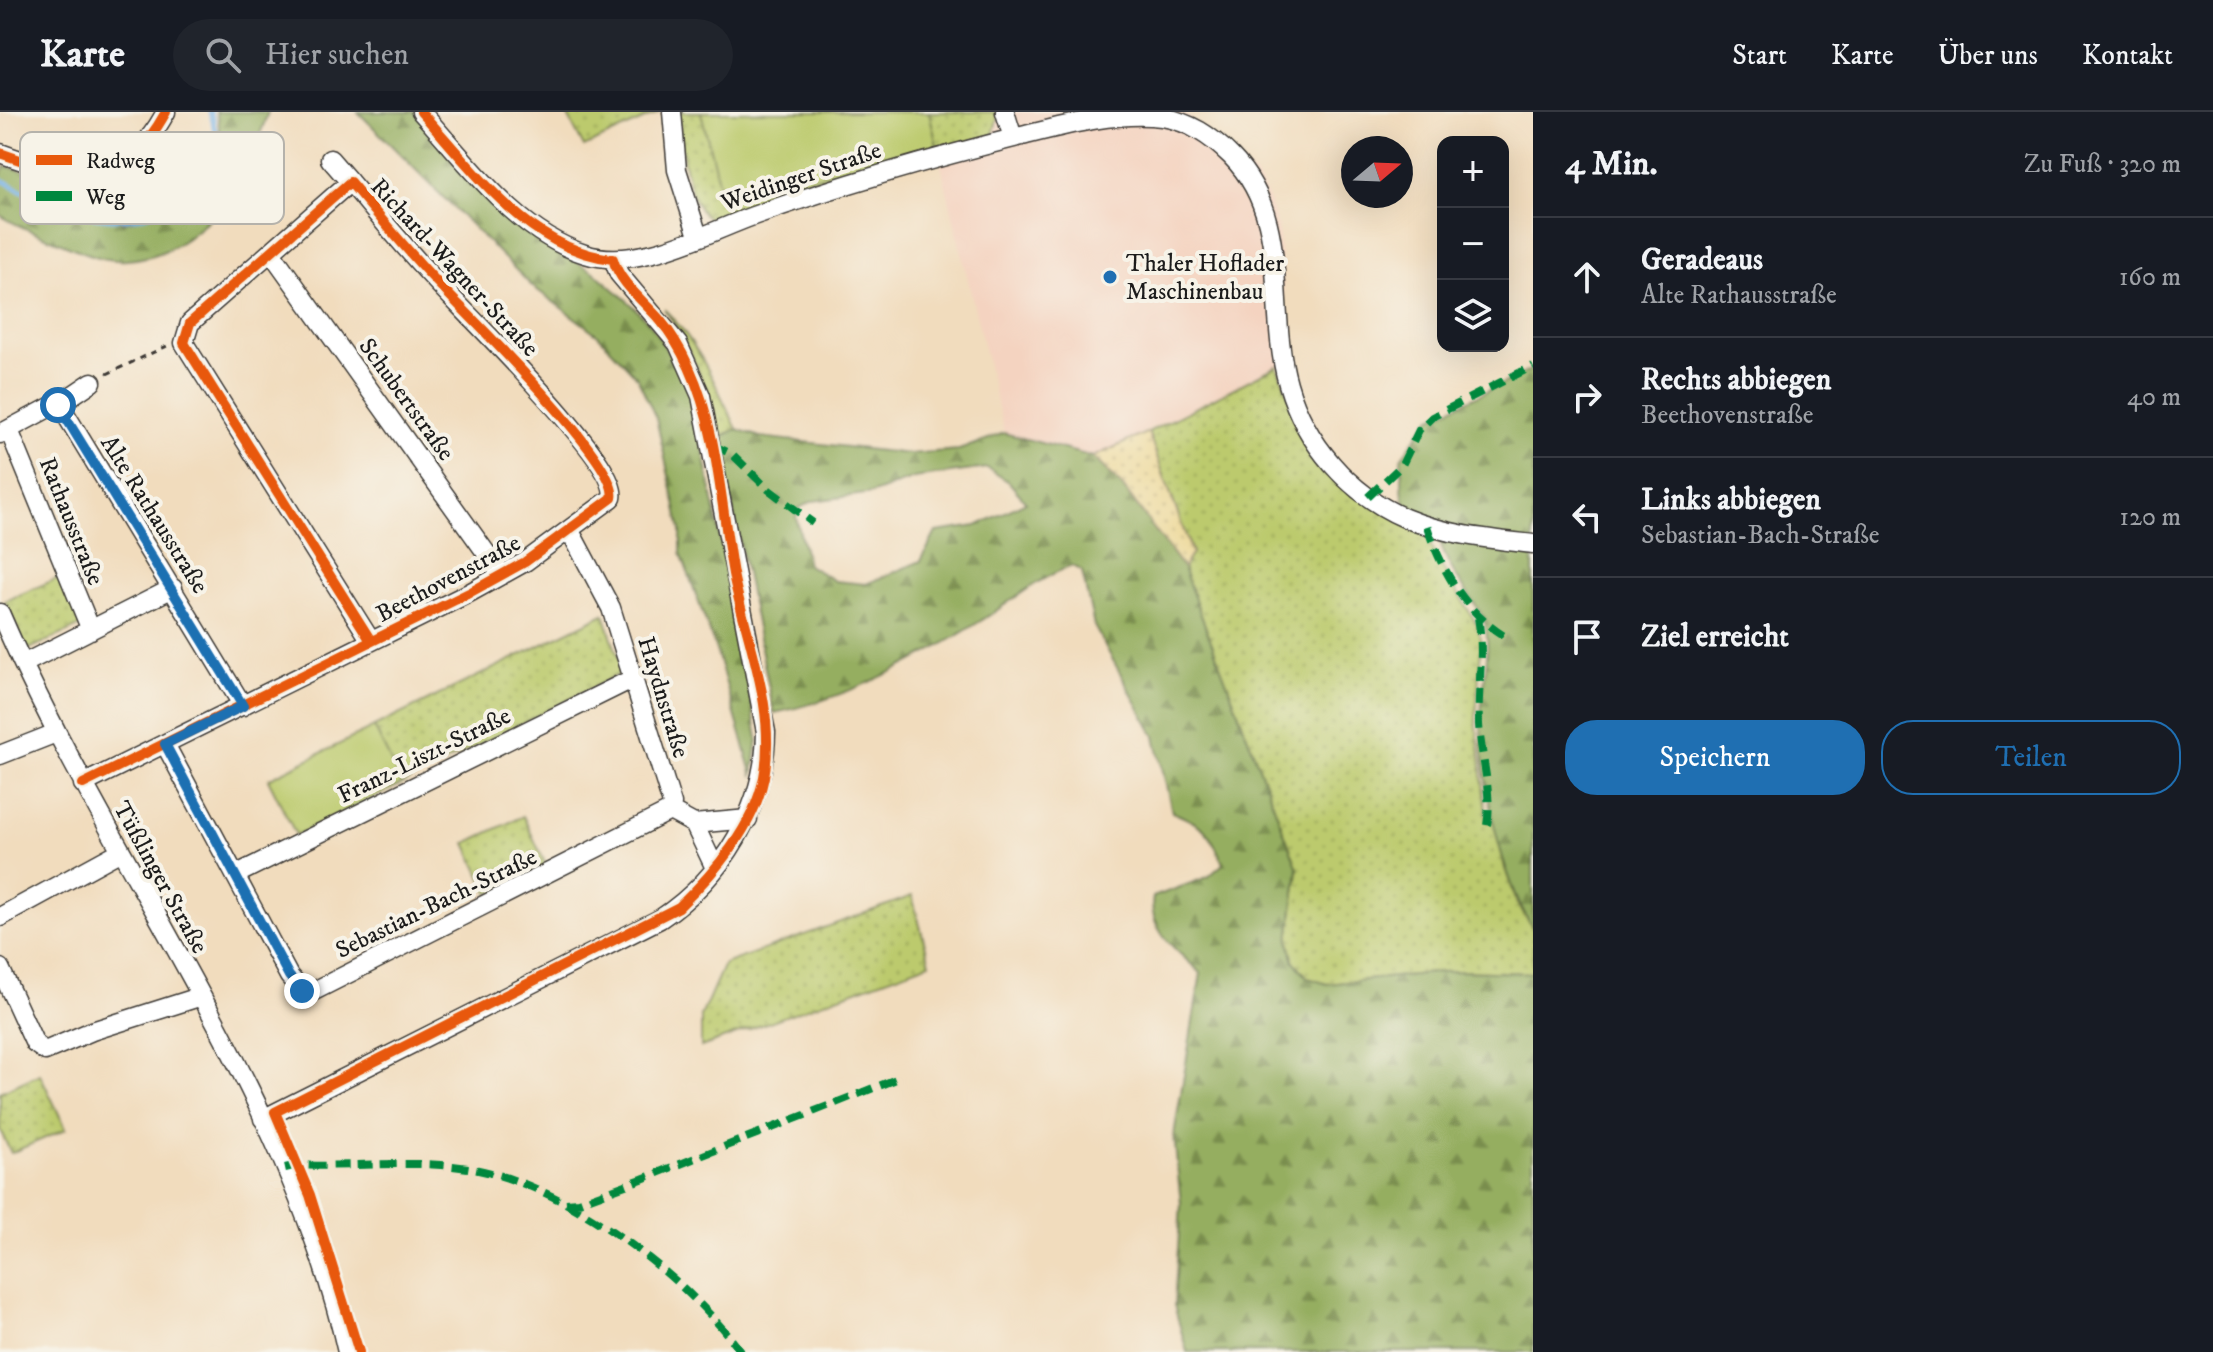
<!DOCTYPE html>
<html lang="de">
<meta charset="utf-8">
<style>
:root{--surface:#171b24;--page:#20242c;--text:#f1f3f6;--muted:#9ea1a6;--line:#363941;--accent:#1f6fb2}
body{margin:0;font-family:"IM FELL DW Pica",serif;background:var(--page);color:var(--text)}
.controls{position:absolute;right:24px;top:24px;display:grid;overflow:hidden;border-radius:16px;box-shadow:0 8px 32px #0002}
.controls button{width:72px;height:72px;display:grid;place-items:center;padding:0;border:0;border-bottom:2px solid var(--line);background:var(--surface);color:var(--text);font:40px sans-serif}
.compass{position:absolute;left:1341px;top:24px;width:72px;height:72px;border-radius:50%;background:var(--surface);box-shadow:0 8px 32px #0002;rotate:71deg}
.stop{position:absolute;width:24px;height:24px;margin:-18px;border:6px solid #1f6fb2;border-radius:50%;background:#fff}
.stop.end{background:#1f6fb2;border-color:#fff;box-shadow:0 2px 8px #0008}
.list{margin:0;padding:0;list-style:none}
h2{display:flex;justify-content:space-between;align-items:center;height:104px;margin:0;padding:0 32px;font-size:34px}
h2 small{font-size:26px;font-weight:400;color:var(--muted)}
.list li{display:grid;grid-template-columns:52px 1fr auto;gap:24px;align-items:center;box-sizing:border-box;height:120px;padding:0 32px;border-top:2px solid var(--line)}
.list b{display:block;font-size:30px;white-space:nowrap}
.list p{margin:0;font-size:26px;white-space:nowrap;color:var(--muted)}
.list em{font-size:26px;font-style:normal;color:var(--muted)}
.actions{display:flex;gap:16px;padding:24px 32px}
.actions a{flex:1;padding:18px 0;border:2px solid var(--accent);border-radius:32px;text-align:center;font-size:28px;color:var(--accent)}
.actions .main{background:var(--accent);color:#fff}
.icon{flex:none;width:44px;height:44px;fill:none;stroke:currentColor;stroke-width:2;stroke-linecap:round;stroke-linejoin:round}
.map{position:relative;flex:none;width:1533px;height:1240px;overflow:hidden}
header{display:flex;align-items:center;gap:48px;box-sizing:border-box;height:112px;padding:0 40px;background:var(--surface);border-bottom:2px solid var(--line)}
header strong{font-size:38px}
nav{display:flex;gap:44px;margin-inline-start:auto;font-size:28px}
.search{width:560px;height:72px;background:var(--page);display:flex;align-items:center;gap:20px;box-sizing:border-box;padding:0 28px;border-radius:44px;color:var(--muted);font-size:30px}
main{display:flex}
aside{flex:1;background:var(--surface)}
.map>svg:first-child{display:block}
.built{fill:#f4d3c0}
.grass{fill:url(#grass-dots);stroke:#6c7344;stroke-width:2}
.forest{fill:url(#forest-firs);stroke:#58653e;stroke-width:2;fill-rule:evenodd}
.sand{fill:url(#sand-dots);stroke:#857b5d;stroke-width:2}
.park{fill:#bcca6d;stroke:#6c7344;stroke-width:2}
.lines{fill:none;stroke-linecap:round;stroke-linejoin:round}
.stream{stroke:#74b1e6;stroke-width:5}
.minor-casing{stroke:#3c3934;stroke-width:21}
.path{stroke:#3c3934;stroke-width:3;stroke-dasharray:6 6;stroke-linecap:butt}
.minor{stroke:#fff;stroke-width:18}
.quiet{stroke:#00873e;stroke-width:8;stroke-dasharray:16 8;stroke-linecap:butt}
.cycleway-casing{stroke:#f7f3e8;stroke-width:15}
.cycleway{stroke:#e8590c;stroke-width:10}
.route{stroke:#1f6fb2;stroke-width:10}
.poi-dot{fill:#1f6fb2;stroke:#f7f3e8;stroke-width:3}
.labels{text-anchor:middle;stroke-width:8;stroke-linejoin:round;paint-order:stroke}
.street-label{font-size:24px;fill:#1c1c1c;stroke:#f7f3e8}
.poi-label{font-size:24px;fill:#1c1c1c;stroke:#f7f3e8;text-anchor:start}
.key{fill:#f7f3e8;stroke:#b5b2ab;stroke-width:2}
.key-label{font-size:22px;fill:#1c1c1c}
</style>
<header>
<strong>Karte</strong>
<div class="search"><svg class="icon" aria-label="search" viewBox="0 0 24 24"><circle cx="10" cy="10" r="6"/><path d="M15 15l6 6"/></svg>Hier suchen</div>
<nav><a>Start</a><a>Karte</a><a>Über uns</a><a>Kontakt</a></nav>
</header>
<main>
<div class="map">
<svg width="1533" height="1240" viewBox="0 0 1533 1240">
<defs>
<pattern id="grass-dots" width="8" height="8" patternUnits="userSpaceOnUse" patternTransform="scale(2)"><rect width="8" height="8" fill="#bcca6d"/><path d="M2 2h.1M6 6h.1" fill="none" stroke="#a1ad5e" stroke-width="1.8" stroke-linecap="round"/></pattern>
<pattern id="forest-firs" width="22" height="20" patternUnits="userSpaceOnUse" patternTransform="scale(2)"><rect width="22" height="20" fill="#95ae60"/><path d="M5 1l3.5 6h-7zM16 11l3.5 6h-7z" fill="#798d4e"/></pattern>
<pattern id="sand-dots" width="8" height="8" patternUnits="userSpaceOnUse" patternTransform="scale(2)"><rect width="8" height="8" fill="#eeda9e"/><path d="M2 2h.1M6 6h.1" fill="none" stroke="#ccba88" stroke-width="1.8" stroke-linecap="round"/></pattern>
</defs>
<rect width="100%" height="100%" fill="#f7f3e8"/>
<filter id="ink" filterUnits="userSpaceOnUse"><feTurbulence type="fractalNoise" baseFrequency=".0125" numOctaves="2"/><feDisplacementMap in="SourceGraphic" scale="16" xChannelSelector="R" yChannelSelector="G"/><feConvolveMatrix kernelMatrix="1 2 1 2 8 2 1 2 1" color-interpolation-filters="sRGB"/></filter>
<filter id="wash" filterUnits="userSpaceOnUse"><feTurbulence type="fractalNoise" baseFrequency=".006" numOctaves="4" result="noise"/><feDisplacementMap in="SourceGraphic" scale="32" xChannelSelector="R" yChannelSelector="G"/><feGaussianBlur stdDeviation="1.8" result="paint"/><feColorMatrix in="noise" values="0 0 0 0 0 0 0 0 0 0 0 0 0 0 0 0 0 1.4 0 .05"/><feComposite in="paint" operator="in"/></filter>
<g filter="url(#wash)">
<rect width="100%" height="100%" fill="#f1dcbd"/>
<path class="built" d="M996,0H1183L1255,63L1267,83L1278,116L1290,247L1093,345L1004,321L938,40L998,4Z"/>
<path class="grass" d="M566,0H660L584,35Z
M679,0H701L723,88L937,33L929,0H996L998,4L993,23L847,62L718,110C686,106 680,28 679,0Z
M664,197C699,231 716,274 737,317L719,325C708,278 693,237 664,197Z
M1277,254L1306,328L1427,422L1434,442L1478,514L1481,534L1476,606L1487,710L1495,709L1505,757L1517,790L1533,817V861L1452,859L1327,872L1308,866L1293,848L1289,828L1298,757L1183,456L1192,441L1148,320Z
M63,464L81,514L27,538L5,489Z
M604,502L623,560L402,672L374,615Z
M523,704L547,755L489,782L466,731Z
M912,784L930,851L701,935V904L724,852Z
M40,962L66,1017L11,1041L0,1018V980Z"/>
<path class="forest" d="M216,0H268C247,64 204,143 127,148C102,150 79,138 56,129C36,121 18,115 0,103V64L5,54C47,66 95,74 122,111C172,100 234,58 216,0Z
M358,0H414L553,136L594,160L631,192L651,213L685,267L696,299L758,626L753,664L717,541L681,441V418L656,306L637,265L598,223L532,174Z
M1533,257V817C1499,759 1482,674 1481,606C1481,575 1493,539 1484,508C1481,499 1473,490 1468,482C1452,459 1440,439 1435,411C1393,397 1405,385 1401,346L1430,306Z
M737,317L760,325L909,342L959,338L1004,321L1093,345L1123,375L1183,456L1298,757L1289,828L1293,848L1308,866L1327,872L1452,859L1533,861V1240H1187L1174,1193L1181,1092L1174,1023L1201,861C1179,840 1147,819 1153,785L1208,765L1223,752C1211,719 1204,713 1172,700L1155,624L1094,514L1082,459L1073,454C1041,463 1008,492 979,510C917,550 847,587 774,601L719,326ZM987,356L1009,370L1026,390L977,414L936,420L921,449L866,472L835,469L808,453L796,405L799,396L813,389L873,381L914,366Z"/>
<path class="sand" d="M1148,320L1192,441L1183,456L1123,375L1093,345Z"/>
<path class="park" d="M701,0H929L937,34L723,89Z
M374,615L402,672L296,723L268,667Z"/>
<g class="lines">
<path class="stream" d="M0,67C50,95 126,130 178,86C186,79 192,69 198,61C214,41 220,26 210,0"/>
</g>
</g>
<g filter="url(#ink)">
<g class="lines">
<defs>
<path id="minor" d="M421,0C467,50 517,121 585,142C637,159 704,122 753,104C843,72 933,46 1026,23C1070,12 1116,0 1162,5C1190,10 1211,24 1231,44C1293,107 1266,195 1288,272C1305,331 1349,382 1405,406C1446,423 1489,427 1533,432
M672,0L677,58L698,124
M1005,0L1013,26
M0,41C75,68 120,83 166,0
M330,47L350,70
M271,140L502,463
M58,293L92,270
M9,318L91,518
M0,322L54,293L63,298L243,594
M570,419L611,496L672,692L670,699L694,712L715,756
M0,501C105,746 289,980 347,1240
M23,552L173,476
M165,632L289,864L302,879H314L670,699
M0,643L56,621
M83,672L469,481L525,450L612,386C622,352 463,199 434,167C405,136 378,103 350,70L190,211L184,231L371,529
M694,712L748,707
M235,763L634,566
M0,805L121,739
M0,856L35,932L45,939L92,919L199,885
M263,1007L660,807C723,765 765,696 766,620L701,284L678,232L619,162L613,147"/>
</defs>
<use href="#minor" class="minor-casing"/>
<path class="path" d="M107,262L169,233"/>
<use href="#minor" class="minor"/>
<path class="quiet" d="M712,333L732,342L768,377L813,411
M1368,385L1402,353L1419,318L1432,305L1533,254
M1427,414C1440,456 1467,503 1506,525
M1478,506C1485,542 1477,577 1479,612C1481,647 1494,685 1486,718
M285,1056L298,1053C355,1056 412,1047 468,1056C566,1072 683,1161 741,1240
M566,1091L579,1090L642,1067L899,966"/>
<defs>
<path id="cycleway" d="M0,41C75,68 120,83 166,0
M83,672L469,481L525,450L612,386C622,352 463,199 434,167C405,136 378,103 350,70L190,211L184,231L371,529
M359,1240L310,1083L275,1000L679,795C715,760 754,715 764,665C777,597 746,527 733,462C721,394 718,318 689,255C681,238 672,222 660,208C644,189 620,172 613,147C530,139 473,57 421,0"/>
</defs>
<use href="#cycleway" class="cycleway-casing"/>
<use href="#cycleway" class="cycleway"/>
</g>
</g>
<g class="lines" filter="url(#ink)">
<path class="route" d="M58,293L243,594L165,632L289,864L302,879"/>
</g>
<circle class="poi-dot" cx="1110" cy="165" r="8"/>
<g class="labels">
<g class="street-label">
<text transform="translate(801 64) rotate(-19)" y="8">Weidinger Straße</text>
<text transform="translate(455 155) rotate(47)" y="8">Richard-Wagner-Straße</text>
<text transform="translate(407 287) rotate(54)" y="8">Schubertstraße</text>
<text transform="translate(155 402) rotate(58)" y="8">Alte Rathausstraße</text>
<text transform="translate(72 409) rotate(68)" y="8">Rathausstraße</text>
<text transform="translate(448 466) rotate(-28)" y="8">Beethovenstraße</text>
<text transform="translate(664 585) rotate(73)" y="8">Haydnstraße</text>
<text transform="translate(424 643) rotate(-26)" y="8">Franz-Liszt-Straße</text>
<text transform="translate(161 765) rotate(61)" y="8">Tüßlinger Straße</text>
<text transform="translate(436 791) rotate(-26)" y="8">Sebastian-Bach-Straße</text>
</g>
<g class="poi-label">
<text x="1126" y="159">Thaler Hoflader<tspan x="1126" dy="28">Maschinenbau</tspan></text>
</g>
</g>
<rect x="20" y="20" width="264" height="92" rx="12" class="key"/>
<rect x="36" y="43" width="36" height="10" fill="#e8590c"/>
<rect x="36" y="79" width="36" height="10" fill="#00873e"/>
<g class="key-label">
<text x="86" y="56">Radweg</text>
<text x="86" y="92">Weg</text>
</g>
</svg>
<div class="controls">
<button>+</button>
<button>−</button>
<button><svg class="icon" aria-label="layers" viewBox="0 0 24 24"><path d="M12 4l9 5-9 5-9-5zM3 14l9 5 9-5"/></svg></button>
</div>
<svg class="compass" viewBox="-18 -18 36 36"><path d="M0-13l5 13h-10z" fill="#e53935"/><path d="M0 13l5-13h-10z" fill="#9ea1a6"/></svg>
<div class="stop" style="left:58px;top:293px"></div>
<div class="stop end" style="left:302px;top:879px"></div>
</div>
<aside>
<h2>4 Min.<small>Zu Fuß · 320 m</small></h2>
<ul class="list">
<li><svg class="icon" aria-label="ahead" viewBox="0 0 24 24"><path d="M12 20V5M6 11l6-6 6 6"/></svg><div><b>Geradeaus</b><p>Alte Rathausstraße</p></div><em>160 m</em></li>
<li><svg class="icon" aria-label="right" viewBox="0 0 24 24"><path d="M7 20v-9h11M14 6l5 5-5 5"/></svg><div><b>Rechts abbiegen</b><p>Beethovenstraße</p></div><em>40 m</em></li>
<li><svg class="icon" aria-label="left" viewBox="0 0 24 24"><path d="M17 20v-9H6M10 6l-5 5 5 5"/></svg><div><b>Links abbiegen</b><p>Sebastian-Bach-Straße</p></div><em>120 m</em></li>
<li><svg class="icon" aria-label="arrive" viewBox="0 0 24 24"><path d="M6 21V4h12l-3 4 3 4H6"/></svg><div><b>Ziel erreicht</b></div></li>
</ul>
<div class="actions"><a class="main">Speichern</a><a>Teilen</a></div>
</aside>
</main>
